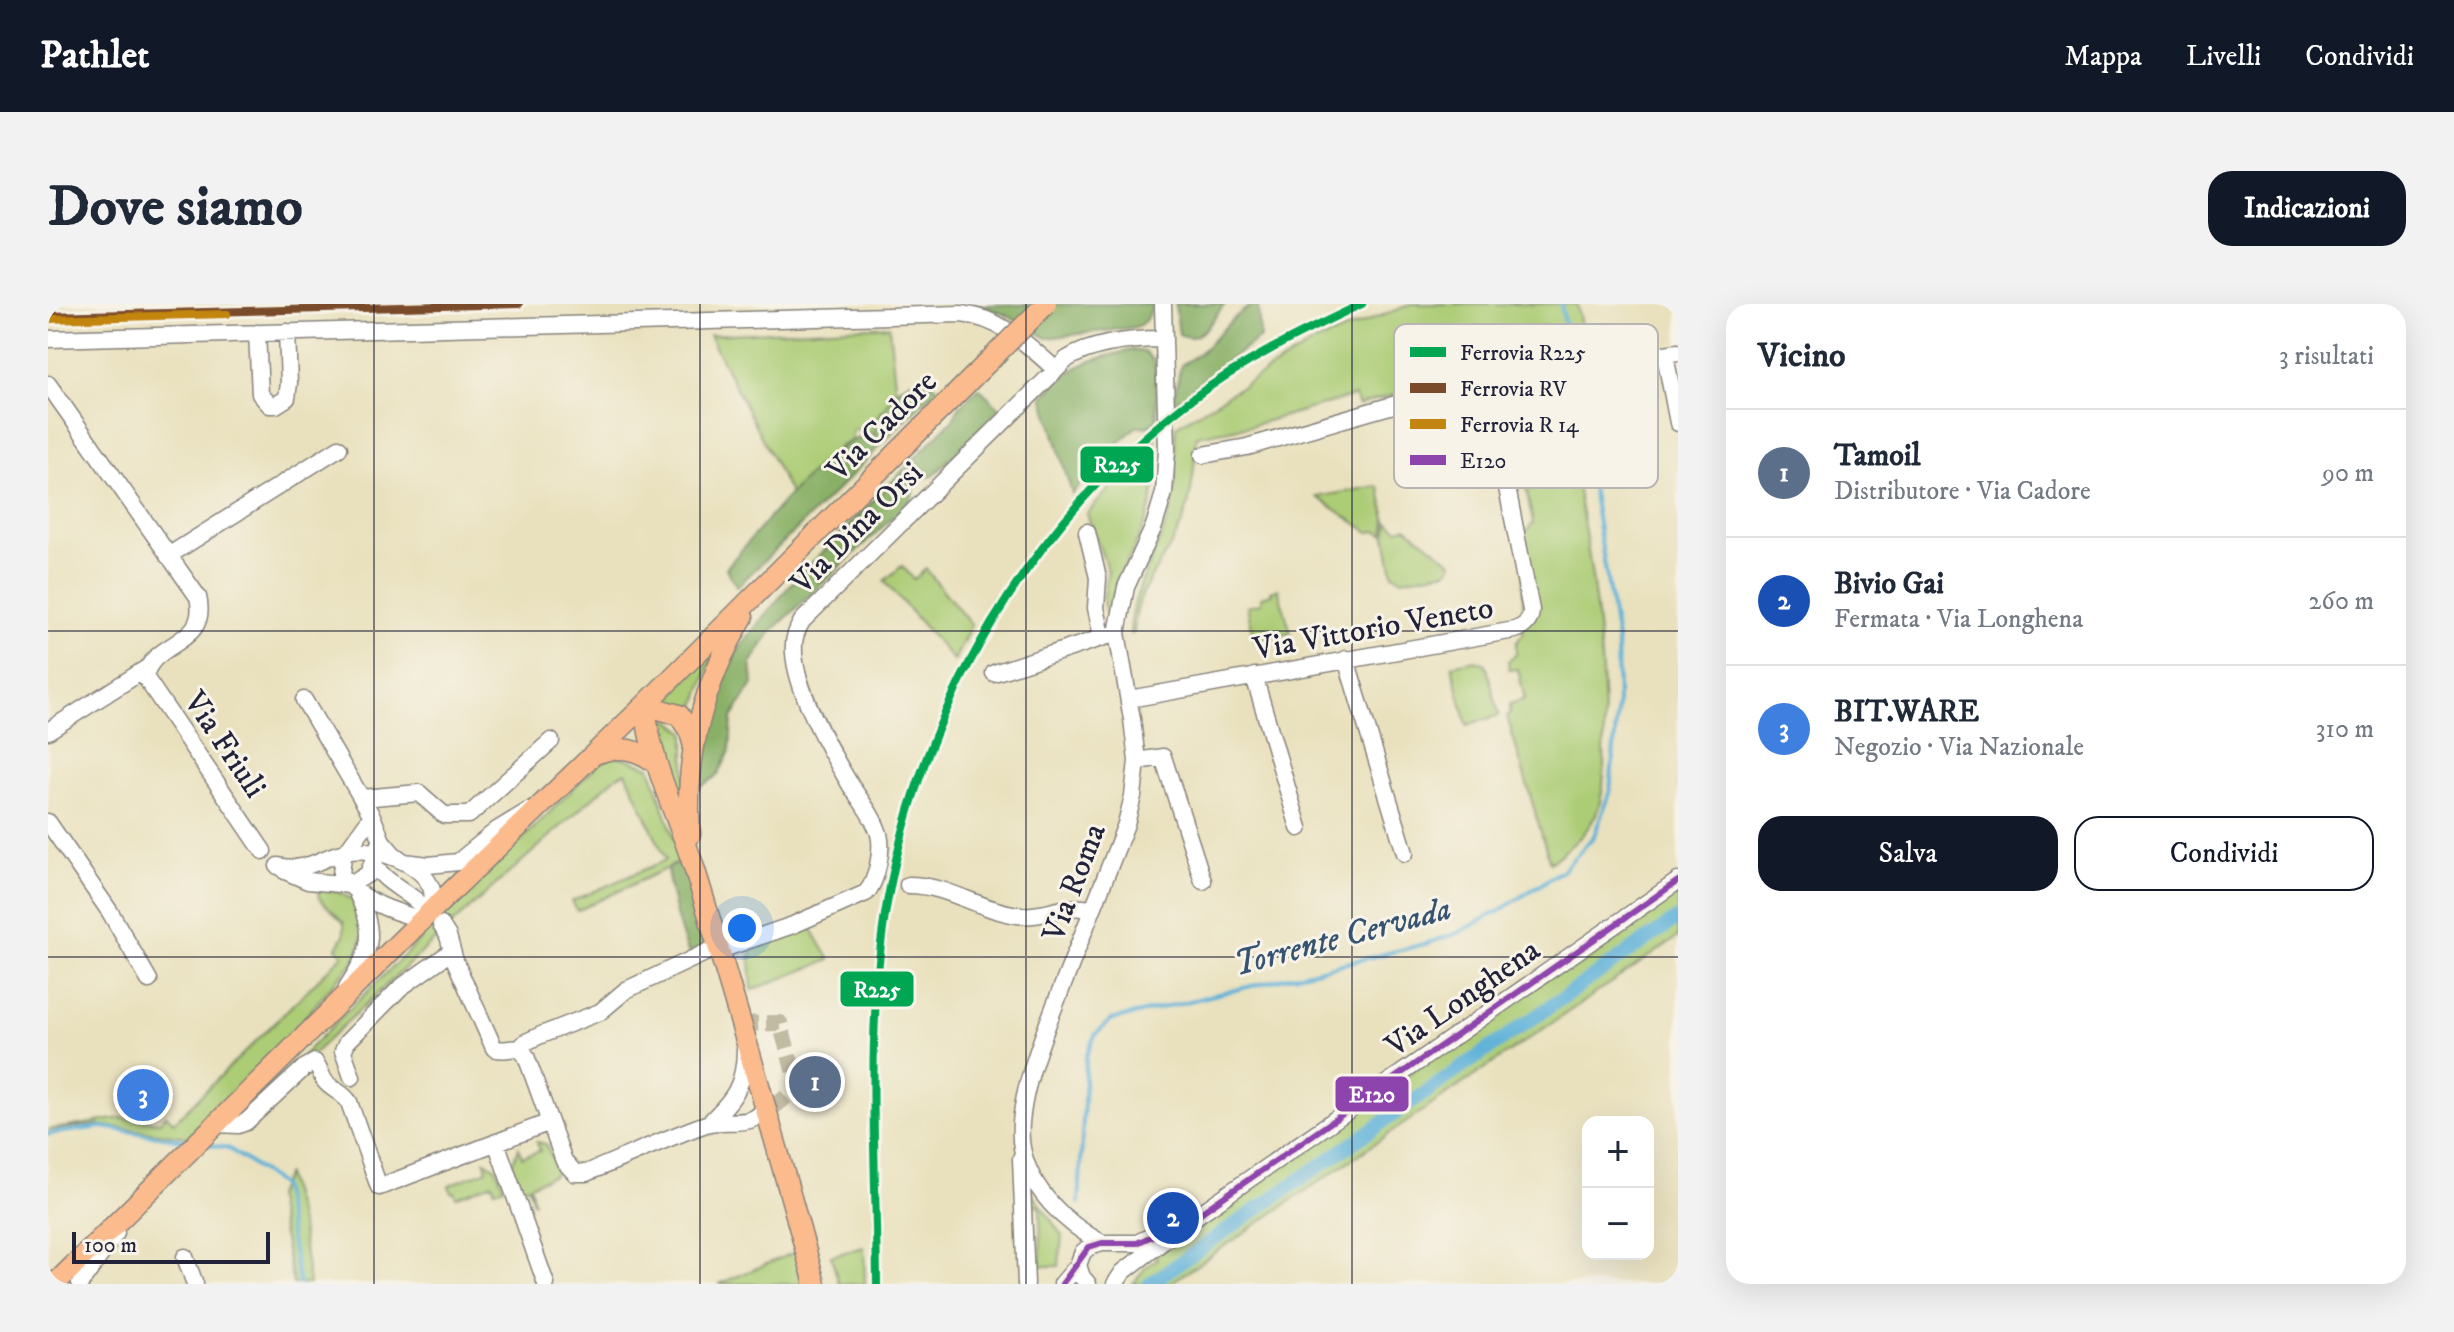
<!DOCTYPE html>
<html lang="it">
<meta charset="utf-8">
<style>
:root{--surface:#fff;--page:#f2f2f3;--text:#1f2937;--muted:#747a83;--line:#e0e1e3;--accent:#111827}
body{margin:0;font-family:"IM FELL DW Pica",serif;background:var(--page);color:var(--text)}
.controls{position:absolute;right:24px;bottom:24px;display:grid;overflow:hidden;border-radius:16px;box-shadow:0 8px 32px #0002}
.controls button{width:72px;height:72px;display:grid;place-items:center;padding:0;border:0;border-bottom:2px solid var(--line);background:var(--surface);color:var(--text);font:40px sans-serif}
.scale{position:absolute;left:24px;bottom:20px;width:198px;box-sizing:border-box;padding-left:8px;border:4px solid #22223b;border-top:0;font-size:22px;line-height:28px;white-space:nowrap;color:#22223b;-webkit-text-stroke:6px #f7f3e8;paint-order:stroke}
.you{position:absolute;left:694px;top:624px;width:28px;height:28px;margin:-20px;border:6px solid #fff;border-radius:50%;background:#1a73e8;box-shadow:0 0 0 12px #1a73e833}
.badge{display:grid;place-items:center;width:52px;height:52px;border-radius:50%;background:var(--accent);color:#fff;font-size:26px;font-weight:700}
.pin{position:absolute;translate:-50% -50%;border:4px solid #fff;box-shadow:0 2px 8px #0006}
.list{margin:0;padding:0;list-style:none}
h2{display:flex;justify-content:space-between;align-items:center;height:104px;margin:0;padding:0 32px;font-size:34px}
h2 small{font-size:26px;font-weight:400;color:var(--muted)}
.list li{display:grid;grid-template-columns:52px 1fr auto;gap:24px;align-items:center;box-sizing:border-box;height:128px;padding:0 32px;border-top:2px solid var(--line)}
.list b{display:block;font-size:30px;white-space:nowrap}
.list p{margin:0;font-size:26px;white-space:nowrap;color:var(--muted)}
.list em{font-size:26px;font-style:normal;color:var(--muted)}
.actions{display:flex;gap:16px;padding:24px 32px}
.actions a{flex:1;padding:18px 0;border:2px solid var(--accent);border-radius:24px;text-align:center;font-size:28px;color:var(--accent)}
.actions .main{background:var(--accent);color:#fff}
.map{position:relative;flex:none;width:1630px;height:980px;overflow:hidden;border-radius:24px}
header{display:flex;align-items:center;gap:48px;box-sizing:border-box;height:112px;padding:0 40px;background:var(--accent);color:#fff}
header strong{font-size:38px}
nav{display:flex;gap:44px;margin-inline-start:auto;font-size:28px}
.intro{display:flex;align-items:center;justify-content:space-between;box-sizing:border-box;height:192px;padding:0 48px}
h1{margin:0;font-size:56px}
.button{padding:20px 36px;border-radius:24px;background:var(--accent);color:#fff;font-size:28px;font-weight:700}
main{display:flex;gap:48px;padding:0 48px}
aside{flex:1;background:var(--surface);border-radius:24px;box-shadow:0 8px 32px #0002}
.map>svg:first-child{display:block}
.green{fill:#accc74;stroke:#677758;stroke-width:2}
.forest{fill:#89b066;stroke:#566950;stroke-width:2}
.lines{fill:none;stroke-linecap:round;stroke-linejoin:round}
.stream{stroke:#5cb0d8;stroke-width:4}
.canal{stroke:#5cb0d8;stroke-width:14}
.minor-tunnel{stroke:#c1bba3;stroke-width:16;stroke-dasharray:16 8;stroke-linecap:butt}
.minor-casing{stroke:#86827c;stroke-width:19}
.major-casing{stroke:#86827c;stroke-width:23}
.minor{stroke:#fff;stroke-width:16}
.major{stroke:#fbbb8d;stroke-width:20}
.major-bridge-casing{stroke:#86827c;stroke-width:23;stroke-linecap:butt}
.major-bridge{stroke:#fbbb8d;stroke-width:20}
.bus-1-casing{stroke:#f7f3e8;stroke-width:12}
.bus-1{stroke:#8e44ad;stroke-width:6}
.rail-1-casing{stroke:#f7f3e8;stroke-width:14}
.rail-2-casing{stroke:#f7f3e8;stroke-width:14}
.rail-3-casing{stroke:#f7f3e8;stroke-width:14}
.rail-1{stroke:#00a651;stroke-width:8}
.rail-2{stroke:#7a4b2a;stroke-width:8}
.rail-3{stroke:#c2850f;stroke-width:8}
.grid{fill:none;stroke:#22223b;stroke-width:2;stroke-opacity:0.55}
.labels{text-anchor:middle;stroke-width:6;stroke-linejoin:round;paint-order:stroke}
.street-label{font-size:32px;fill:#22223b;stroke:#f7f3e8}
.water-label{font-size:34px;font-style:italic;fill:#365472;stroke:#f7f3e8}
.key{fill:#f7f3e8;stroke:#b7b4b4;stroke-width:2}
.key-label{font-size:22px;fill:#22223b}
.line-badge{stroke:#f7f3e8;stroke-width:3}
.badge-label{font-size:22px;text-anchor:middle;font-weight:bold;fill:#fff}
</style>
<header>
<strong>Pathlet</strong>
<nav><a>Mappa</a><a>Livelli</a><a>Condividi</a></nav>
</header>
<div class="intro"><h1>Dove siamo</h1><a class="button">Indicazioni</a></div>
<main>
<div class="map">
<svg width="1630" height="980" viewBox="0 0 1630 980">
<rect width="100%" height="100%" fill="#f7f3e8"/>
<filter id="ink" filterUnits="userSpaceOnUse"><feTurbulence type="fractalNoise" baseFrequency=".0125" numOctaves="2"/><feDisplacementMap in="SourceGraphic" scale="16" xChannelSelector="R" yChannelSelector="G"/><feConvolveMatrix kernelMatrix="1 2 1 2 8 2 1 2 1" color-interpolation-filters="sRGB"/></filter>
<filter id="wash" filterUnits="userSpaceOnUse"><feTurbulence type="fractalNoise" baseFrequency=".006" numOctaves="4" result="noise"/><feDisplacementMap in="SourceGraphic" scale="32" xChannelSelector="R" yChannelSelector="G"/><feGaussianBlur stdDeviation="1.8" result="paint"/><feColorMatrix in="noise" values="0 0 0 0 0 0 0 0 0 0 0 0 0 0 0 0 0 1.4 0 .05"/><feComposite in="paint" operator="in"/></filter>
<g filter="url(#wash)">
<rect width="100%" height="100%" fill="#e9e1bd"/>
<path class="green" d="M1363,0H1529L1540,61L1508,66L1506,56L1419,70L1310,101L1306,92L1202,122L1149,132C1146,160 1145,191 1135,217C1118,259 1087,281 1086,329L1082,330C1083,283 1113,246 1124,202C1131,175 1126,149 1128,122L1267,38Z
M841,22L848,89L825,120L828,133L820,127L805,125L803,137L792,142L743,191L661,31Z
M1510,75C1530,191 1556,308 1556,426C1556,452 1558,480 1550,505C1542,529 1521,543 1502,559L1459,412L1462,410V400L1477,395L1470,365L1461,366L1460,358L1468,349V339L1475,330V232L1485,219L1464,112L1454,114C1452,101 1449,90 1462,82Z
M1107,134C1109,155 1109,176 1104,196C1095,237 1067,271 1059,313L1055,298L1060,267L1039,210Z
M1329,182L1332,184L1338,216L1336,230L1329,227L1321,228L1269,193Z
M1340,218L1350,225L1358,223L1405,259L1400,267L1354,275L1345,270L1338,232Z
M854,262L866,275L878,265L923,321L906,357L836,277Z
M1230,285L1243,329L1207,337L1199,302L1213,299V293L1224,290L1223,287Z
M665,350L644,414L616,397L661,351Z
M1427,356L1438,360L1451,411L1419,421L1404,361Z
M614,410L637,428V514L604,412Z
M568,451L602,463L634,557L529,607L524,597L618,556L578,468L569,472L403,621L395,614L550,460Z
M1630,578V633L1121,980H1085L1097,964L1109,955L1107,951Z
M274,585L290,588L304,595L316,627L307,657L284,681L241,733L140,833L50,821L0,826L73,814L112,818L118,811L126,818L295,651L289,644L296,631V619L271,594L270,589Z
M762,622L782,656L704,686L702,653L705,645Z
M384,624L392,631L208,803L190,815Z
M489,838L498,840L509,865L506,871L482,881L486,900L480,882L471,885L464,859L471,844L474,853L492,847Z
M437,857L448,864L456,883L447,886L444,879L408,893L406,888H403L401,881L439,866Z
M238,871L253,922L261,980H245L227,892Z
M982,888H984L1014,932L1011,962H993L992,902L982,901Z
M816,943L817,980H791L783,952Z
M752,946L756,980H671Z"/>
<path class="forest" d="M1104,0C1103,11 1098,18 1088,23L999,34L956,10L930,1Z
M1127,0H1177C1165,15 1151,42 1131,30Z
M1210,0L1212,34L1165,67L1124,102L1133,61C1139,57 1145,54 1150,50C1170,35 1185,7 1210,0Z
M1083,46L1097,48L1107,59L1109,115L1100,123L1089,122L1060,149L1024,190L995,92C1027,59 1039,57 1083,46Z
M867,76L884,79L893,87L881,92L790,185L689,283L678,264C708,230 771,149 810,134L827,141L829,137L825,120C836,105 848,81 867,76Z
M931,84L952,104L885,172L871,174L859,164L855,168C863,178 868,183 863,196L724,327L703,359L705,380L684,414L682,447L670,471L649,485L654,441L681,363L694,340L743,280L883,138L906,114L911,103Z
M634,557L659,638L650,646L641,650C630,623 623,593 619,565Z"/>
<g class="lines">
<path class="stream" d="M1513,0L1523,59
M0,830L54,823L140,837
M156,840L180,844L233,881L251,980
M1031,899L1038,753L1047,731L1063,716L1377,640L1410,629L1451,607L1515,566L1546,532L1562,487L1570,399L1569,336L1525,67"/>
<path class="canal" d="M1101,980L1630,614"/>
</g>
</g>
<g filter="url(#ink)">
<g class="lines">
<path class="minor-tunnel" d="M694,720L732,719L750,783L720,808"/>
<defs>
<path id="minor" d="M209,29L212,90L222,101H228L239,94L241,79L239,28
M0,35L913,10C953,14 979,40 1007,65
M1617,51L1630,119
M0,80L150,293C162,342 104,336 97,373L215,547
M1447,81L1462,73L1630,48
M1155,151L1199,143L1418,80L1447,81
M1039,228L1050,274L1048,304L1054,332
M120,252L291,144
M1298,355L1357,549
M946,369L1069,329
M1206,372L1251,524
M1081,395L1467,326C1477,323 1483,316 1483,306L1442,97L1447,81
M256,396L324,512L334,537L345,550L356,558L381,561L410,558L449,526L480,507
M0,427L99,364
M1089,457L1115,453L1155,577
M314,494L371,489L396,511H421L503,437
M324,512L295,552L293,570C310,597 347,608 375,616
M0,518L62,608L101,676
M325,559C336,578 356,585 372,600
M230,562C260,569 270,554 297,548C324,542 369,556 382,581C386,589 385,598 384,606
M237,567L260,577L302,581
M302,581L320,570L332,540
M860,581C901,581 931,606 970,611C996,615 1019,597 1044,606
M393,621L400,632L407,657L446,744C458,750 468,737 478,752L516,857L527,869H538C578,853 618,834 658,820C680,813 706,827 718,801
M672,646L745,621L818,589C829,577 835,546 831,530C826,513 813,497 803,482C783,449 743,379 746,340C746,332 750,324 754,317L1019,55C1047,38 1084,35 1116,35
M299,683C325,643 328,630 308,587
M472,744L478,738L493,731L552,708L578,686L670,643
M304,773L295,747L299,738L352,684L404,647
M661,819C686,795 697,781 697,745
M169,820L190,821L198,818L256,764L267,758C272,764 272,769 276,776C283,786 295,788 301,798L331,883L502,818
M448,838L498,980
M973,854L978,980
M1054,939C1018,920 982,886 974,844C965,797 1003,712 1020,668C1039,619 1059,570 1078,520L1085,492L1089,457L1084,415L1069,329L1078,283L1106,222L1116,189L1119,145L1115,0
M137,953L147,980
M1030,961L1034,973L1040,980
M32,980L68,929
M1014,980L1030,961L1035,948L1041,943L1054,939H1089L1120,924
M1067,980L1075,968L1151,910L1630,577"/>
<path id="major" d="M597,401C602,462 633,518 650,576C691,710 730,845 767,980
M597,401L631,411L642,428L646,443
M547,450C571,441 589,444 609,460
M642,531C636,451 655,381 695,313
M7,980L384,606L597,401L903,95"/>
</defs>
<use href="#minor" class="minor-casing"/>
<use href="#major" class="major-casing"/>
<use href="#minor" class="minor"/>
<use href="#major" class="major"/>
<defs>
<path id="major-bridge" d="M903,95L998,0"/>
</defs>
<use href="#major-bridge" class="major-bridge-casing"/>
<use href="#major-bridge" class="major-bridge"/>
<defs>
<path id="bus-1" d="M1014,980L1041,943L1054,939H1089L1151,910L1630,577"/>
</defs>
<use href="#bus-1" class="bus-1-casing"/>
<use href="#bus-1" class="bus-1"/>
<defs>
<path id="rail-1" d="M829,980C828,854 817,724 839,599C874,403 981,219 1140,98C1194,57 1254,28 1314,0"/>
<path id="rail-2" d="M0,12L471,0"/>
<path id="rail-3" d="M0,15L179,10"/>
</defs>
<use href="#rail-1" class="rail-1-casing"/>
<use href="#rail-2" class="rail-2-casing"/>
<use href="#rail-3" class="rail-3-casing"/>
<use href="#rail-1" class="rail-1"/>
<use href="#rail-2" class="rail-2"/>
<use href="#rail-3" class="rail-3"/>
</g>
</g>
<path class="grid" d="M326,0V980M652,0V980M978,0V980M1304,0V980M0,327H1630M0,653H1630"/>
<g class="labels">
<g class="street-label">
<text transform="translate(833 121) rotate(-45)" y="11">Via Cadore</text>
<text transform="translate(808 223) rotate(-45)" y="11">Via Dina Orsi</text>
<text transform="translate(1325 323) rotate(-10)" y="11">Via Vittorio Veneto</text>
<text transform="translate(178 440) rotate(56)" y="11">Via Friuli</text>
<text transform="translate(1025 578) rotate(-69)" y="11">Via Roma</text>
<text transform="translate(1414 693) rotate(-35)" y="11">Via Longhena</text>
</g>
<g class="water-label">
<text transform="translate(1294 631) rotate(-15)" y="12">Torrente Cervada</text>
</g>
</g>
<rect x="1346" y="20" width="264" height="164" rx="12" class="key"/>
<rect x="1362" y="43" width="36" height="10" fill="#00a651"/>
<rect x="1362" y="79" width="36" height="10" fill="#7a4b2a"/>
<rect x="1362" y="115" width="36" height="10" fill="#c2850f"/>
<rect x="1362" y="151" width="36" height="10" fill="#8e44ad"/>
<g class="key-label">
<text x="1412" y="56">Ferrovia R225</text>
<text x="1412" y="92">Ferrovia RV</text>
<text x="1412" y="128">Ferrovia R 14</text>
<text x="1412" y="164">E120</text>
</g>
<g class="line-badge">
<rect x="1031" y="141" width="76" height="39" rx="8" fill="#00a651"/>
<rect x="791" y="666" width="76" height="38" rx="8" fill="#00a651"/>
<rect x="1286" y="771" width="76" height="38" rx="8" fill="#8e44ad"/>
</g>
<g class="badge-label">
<text x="1069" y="168">R225</text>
<text x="829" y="693">R225</text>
<text x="1324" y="798">E120</text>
</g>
</svg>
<div class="controls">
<button>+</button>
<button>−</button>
</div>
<div class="scale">100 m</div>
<div class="you"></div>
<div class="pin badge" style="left:767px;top:778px;background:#5c6f8a">1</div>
<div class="pin badge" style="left:1125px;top:914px;background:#1a4fb4">2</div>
<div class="pin badge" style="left:95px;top:791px;background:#3f7fe0">3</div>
</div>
<aside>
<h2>Vicino<small>3 risultati</small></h2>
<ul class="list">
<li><span class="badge" style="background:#5c6f8a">1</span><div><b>Tamoil</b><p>Distributore · Via Cadore</p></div><em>90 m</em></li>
<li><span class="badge" style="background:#1a4fb4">2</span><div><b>Bivio Gai</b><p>Fermata · Via Longhena</p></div><em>260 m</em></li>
<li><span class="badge" style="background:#3f7fe0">3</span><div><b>BIT.WARE</b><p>Negozio · Via Nazionale</p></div><em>310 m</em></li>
</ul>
<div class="actions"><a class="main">Salva</a><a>Condividi</a></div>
</aside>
</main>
